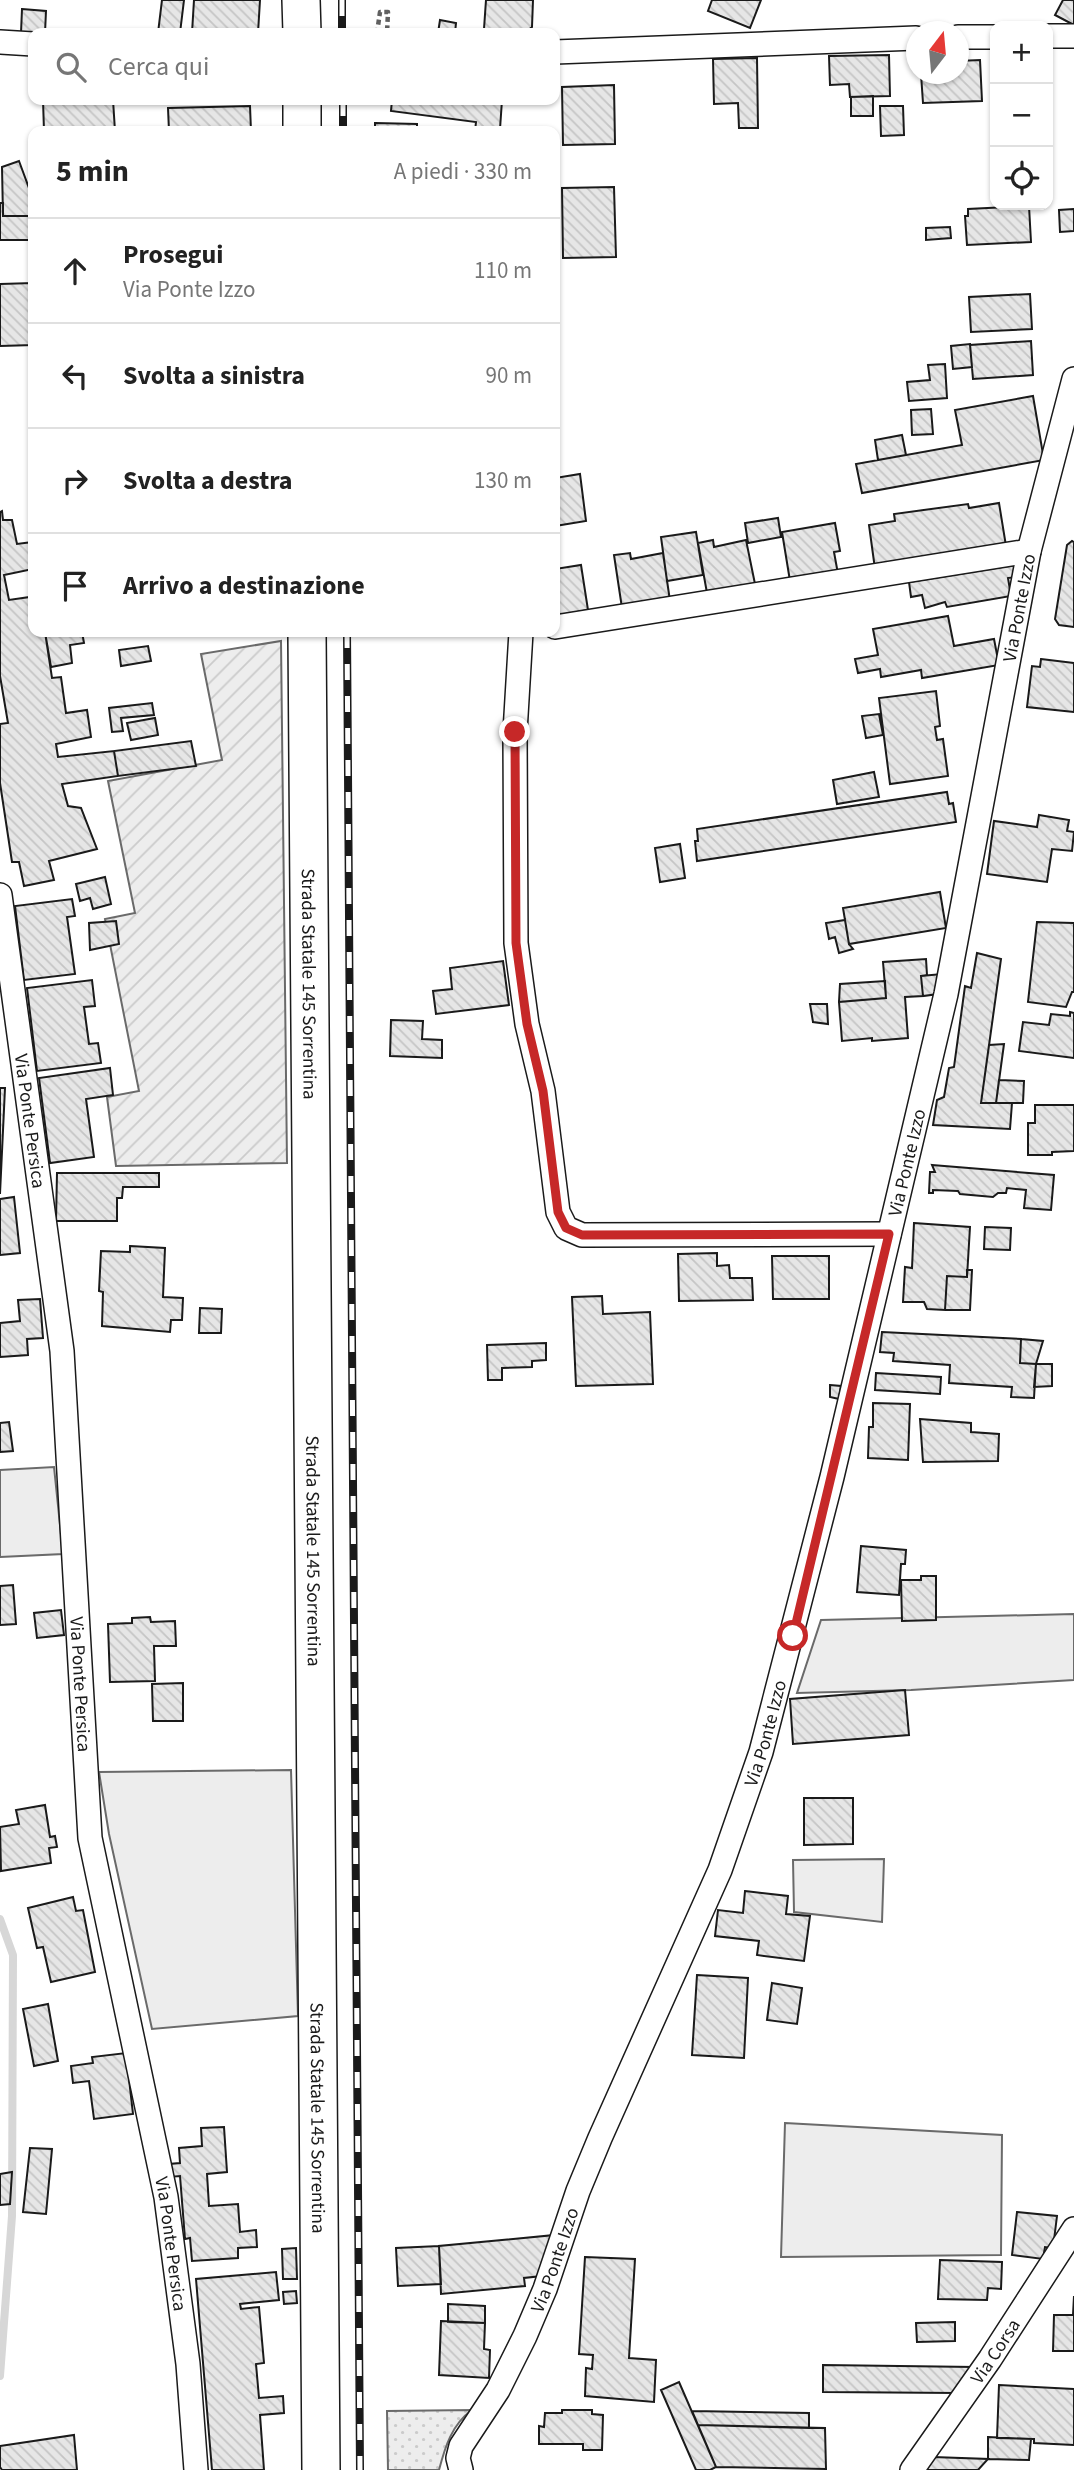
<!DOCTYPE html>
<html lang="it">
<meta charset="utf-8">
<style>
:root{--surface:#fff;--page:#f6f6f6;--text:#222;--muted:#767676;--line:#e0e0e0}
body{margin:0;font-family:"Source Sans 3",sans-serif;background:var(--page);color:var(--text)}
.controls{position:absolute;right:21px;top:21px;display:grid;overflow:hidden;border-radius:14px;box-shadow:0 2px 5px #0004}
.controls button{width:63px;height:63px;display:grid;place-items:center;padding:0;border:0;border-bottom:2px solid var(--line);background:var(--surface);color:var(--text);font:35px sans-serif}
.compass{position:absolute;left:906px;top:21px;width:63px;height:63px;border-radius:50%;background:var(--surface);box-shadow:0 2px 5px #0004;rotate:16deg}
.stop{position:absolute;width:21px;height:21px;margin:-16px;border:5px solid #c62828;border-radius:50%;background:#fff}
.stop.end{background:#c62828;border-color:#fff;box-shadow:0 2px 7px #0008}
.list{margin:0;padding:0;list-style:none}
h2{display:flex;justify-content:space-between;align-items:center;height:91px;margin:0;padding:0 28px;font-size:30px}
h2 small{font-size:23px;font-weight:400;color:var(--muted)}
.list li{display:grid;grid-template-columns:46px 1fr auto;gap:21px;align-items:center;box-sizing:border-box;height:105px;padding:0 28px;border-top:2px solid var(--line)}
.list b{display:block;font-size:26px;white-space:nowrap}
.list p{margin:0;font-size:23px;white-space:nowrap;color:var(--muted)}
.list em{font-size:23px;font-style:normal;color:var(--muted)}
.icon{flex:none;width:38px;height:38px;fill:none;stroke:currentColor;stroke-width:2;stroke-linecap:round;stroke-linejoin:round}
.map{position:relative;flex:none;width:1074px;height:2470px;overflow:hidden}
.search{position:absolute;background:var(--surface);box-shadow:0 2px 5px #0004;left:28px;top:28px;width:532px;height:77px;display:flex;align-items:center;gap:18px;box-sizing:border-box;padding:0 24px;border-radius:14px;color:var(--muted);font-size:26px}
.panel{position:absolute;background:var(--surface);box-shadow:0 2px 5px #0004;left:28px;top:126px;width:532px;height:511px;border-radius:14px}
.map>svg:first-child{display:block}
.grass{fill:#ededed;stroke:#6a6a6a;stroke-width:2}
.park{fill:url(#park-dots);stroke:#6a6a6a;stroke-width:2}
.garden{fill:url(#garden-furrows);stroke:#6a6a6a;stroke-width:2}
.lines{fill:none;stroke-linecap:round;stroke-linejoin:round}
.stream{stroke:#d7d7d7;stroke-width:8}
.building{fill:url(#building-back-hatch);stroke:#1a1a1a;stroke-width:2}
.minor-casing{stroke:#1a1a1a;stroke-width:26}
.trunk-casing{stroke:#1a1a1a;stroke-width:40}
.path{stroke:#5f5f5f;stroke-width:4.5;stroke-dasharray:5 3.5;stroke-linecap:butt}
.minor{stroke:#fff;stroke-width:23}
.trunk{stroke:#fff;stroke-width:37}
.rail-casing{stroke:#1a1a1a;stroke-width:8}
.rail{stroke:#fff;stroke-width:5;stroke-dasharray:16;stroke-linecap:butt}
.route{stroke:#c62828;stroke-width:9}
.labels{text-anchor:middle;stroke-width:5;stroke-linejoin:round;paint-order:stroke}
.street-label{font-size:19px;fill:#1a1a1a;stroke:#fff}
</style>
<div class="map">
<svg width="1074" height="2470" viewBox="0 0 1074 2470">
<defs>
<pattern id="park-dots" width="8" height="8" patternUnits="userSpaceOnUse" patternTransform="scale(1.75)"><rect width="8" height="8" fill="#ededed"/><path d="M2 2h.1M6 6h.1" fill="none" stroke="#cbcbcb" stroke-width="1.8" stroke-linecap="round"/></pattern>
<pattern id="garden-furrows" width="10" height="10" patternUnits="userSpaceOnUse" patternTransform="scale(1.75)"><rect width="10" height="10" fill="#ededed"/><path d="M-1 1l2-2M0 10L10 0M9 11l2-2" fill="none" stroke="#cbcbcb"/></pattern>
<pattern id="building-back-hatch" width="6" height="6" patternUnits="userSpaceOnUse" patternTransform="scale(1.75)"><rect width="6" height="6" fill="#e6e6e6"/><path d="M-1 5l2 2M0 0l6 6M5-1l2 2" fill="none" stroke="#c5c5c5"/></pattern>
</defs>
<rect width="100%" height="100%" fill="#fff"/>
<path class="grass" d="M54,1467L63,1554L0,1557V1470Z
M1074,1614V1680L911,1690L797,1693L821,1620Z
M291,1770L298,2016L152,2029L109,1834L99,1772Z
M884,1859L882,1922L794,1912L793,1860Z
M785,2123L1002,2135L1001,2255L781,2257Z"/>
<path class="park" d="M472,2410C452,2424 445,2447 439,2470H388L387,2411Z"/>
<path class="garden" d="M281,641L287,1163L116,1166L107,1097L139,1091L105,919L135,913L108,781L222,760L201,654Z"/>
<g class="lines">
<path class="stream" d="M0,1919L13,1955L12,2216L0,2376"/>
</g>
<path class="building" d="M162,0H184L180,33H158Z
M194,0H260L258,33H192Z
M486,0H533L532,27L527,31L484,29Z
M712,0H761L750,28L708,11Z
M1063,0H1074V25L1055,15Z
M22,9L46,11L45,33H21Z
M440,20L456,23L455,33H438Z
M889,55L890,96L850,97L849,84L830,85L829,56Z
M757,58L758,128H739L738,103L714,104L713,59Z
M980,60L982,101L923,103L921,74H958V61Z
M614,85L615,144L563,145L562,87Z
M873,96V116H851V97Z
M43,100H113L115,131H44Z
M392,100H502L500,129H506V131H475L476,122L391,111Z
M250,106L251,131H169L168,108Z
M880,106H903L904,135L881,136Z
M375,123L417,124V131H375Z
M19,161L33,199V216H3L2,167Z
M614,187L616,257L563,258L562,188Z
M0,203H3V216H33V240H0Z
M1029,206L1031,242L967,245L965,216H968V209Z
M1074,209V231L1060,232L1059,210Z
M950,227L951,238L926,240V228Z
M33,283V345L0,346V284Z
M1030,294L1032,329L971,332L969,297Z
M1031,341L1033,375L973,379L970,345Z
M970,344L972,367L953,369L951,346Z
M945,364L947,398L909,401L907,382L930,380L928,365Z
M1033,396L1044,460L862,493L856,464L962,445L955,410Z
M931,409L933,434L912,435L911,410Z
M902,435L906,455L878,460L875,440Z
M580,474L586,521L555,526V478Z
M999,503L1006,546L875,569L869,525L895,521L894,514L968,504L969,508Z
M2,511L3,520H12L17,544L33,542V569L4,575L9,600L30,597L33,632H45L52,678L61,677L66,713L87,710L91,737L56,744L58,757L114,751L118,776L62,784L68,806L81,808L97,849L49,861L54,880L24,886L19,862H12L0,783V724L8,723L0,676V512Z
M778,518L781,537L748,543L745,523Z
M835,523L840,551L834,552L838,574L790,581L782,532Z
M696,532L703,575L667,581L661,537Z
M713,540L714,547L746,540L755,584L707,593L698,543Z
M1072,541L1074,542V627L1059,625L1055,619L1067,545Z
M630,553L631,559L663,553L670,601L622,608L614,555Z
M1021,564L1023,576L1008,578L1011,596L947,607L945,602L925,608L922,595L911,597L909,582Z
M581,565L588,610L555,616V569Z
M948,616L954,646L994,639L999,665L922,678L921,670L881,677L880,669L858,673L855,659L878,655L873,629Z
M39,632H82L84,643L70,645L72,663L51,667L45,632Z
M148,646L151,661L121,666L119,650Z
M1041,659L1074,663V712L1027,707L1032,666L1040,667Z
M936,691L940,726L935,727L937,740L943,739L948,776L890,784L879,698Z
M152,703L154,715L121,718L123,731L112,732L109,708Z
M879,714L883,735L866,738L862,716Z
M155,718L158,735L131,740L127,723Z
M191,741L196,766L118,776L114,751Z
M874,772L879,797L837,804L833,780Z
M947,792L949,804L953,803L956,822L697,861L695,841H698L697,829Z
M1039,815L1069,820L1067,831L1074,832L1072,851L1052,849L1047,882L987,874L994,821L1037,827Z
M680,844L685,878L660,882L655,848Z
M105,877L111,904L93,909L90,898L80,901L76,884Z
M940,892L946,928L849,944L843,908Z
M72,899L75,916L67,917L75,974L24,980L15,906Z
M845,920L849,944L853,949L839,953L835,937L829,939L826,923Z
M116,921L119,944L90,950L89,923Z
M1037,922L1074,923V992H1072L1066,1007L1028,1002Z
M977,953L1001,959L981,1103H1012L1010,1129L933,1125L937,1100L944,1097L949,1068L954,1067L965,986L971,988Z
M926,959L927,975L921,976L923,996L905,997L908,1038L872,1041V1038L842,1041L839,1002L886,998L883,962Z
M503,961L509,1005L436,1014L433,991L452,989L450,968Z
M942,974L938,994L923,996L921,976Z
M92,980L95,1006L84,1007L89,1044L98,1043L101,1063L37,1071L27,988Z
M885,981L886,998L839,1002L840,984Z
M810,1004H827L828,1024L813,1022Z
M1070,1012L1074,1013V1058L1019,1051L1023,1022L1049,1025L1051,1014L1070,1016Z
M391,1020L423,1021L422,1039L442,1040V1058L390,1056Z
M1004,1044L996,1103H981L989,1045Z
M110,1068L113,1095L86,1099L94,1157L50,1163L39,1078Z
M999,1080L1024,1081L1023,1103H996Z
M0,1088H5L0,1194Z
M1035,1105H1074V1151L1052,1152V1155H1028V1123H1035Z
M932,1165L1054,1175L1051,1210L1024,1208L1026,1190L1007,1188L1006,1193H998L993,1197L960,1194L958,1191L933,1190V1193H929L930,1172H935Z
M57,1173H159V1187H123L122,1198H117V1221H56Z
M14,1197L20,1253L0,1255V1199Z
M914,1223L970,1227L967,1277L947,1276L945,1310L927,1309L924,1302H903L905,1267L912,1268Z
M985,1227L1011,1228L1010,1250L984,1249Z
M130,1246L165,1248L163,1297L183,1298L182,1320H171L170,1332L102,1326L103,1292L99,1291L101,1251L130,1252Z
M717,1253V1266L729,1265L730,1278H752L753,1300L679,1301L678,1254Z
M772,1256H829V1299H773Z
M967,1270H972L970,1310H945L947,1276L967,1277Z
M602,1296L603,1314L650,1312L653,1384L576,1386L572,1297Z
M40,1299L43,1338L27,1339L28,1355L0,1357V1323L20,1321L18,1300Z
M200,1308L222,1309L221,1333H199Z
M882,1332L1021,1339L1020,1363L1036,1364L1034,1398L1011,1397L1012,1387L949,1383L950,1365L893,1361L894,1353L880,1352Z
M1021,1339L1043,1341L1036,1364L1020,1363Z
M546,1343V1360L532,1361V1367L502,1368V1380H488L487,1345Z
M1036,1364H1052V1386L1034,1387Z
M876,1373L941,1377L940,1394L875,1390Z
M830,1385L841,1386L839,1399L830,1397Z
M873,1403L910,1404L908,1460L868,1458L869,1427H873Z
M920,1419L971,1423V1432L999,1434L998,1461L923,1462Z
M9,1422L13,1451L0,1452V1423Z
M861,1546L906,1550L905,1564H901L899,1595L857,1592Z
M921,1576H936V1620L902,1621L901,1580H921Z
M13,1585L16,1624L0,1625V1586Z
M61,1610L64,1635L37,1638L34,1613Z
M150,1617L151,1622L175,1621L176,1646H154L155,1681L110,1682L108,1624L132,1623V1618Z
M183,1683V1721H153L152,1684Z
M905,1690L909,1735L793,1744L790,1699Z
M804,1798H853V1844L804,1845Z
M45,1805L50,1837L55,1836L57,1847L49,1848L51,1863L1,1871L0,1827L19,1824L16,1810Z
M745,1891L788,1896L786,1914L810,1916L804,1961L757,1955L759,1941L715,1936L718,1910L743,1913Z
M73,1897L76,1911L83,1910L95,1972L51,1982L43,1947L37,1948L28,1908Z
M697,1975L748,1978L744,2058L692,2055Z
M772,1983L802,1988L797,2024L767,2020Z
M48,2004L58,2061L34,2066L23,2009Z
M126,2053L133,2114L94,2119L89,2081L73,2083L71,2066L93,2063L92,2057Z
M224,2127L227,2172L207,2174L209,2206L238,2204L240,2232L256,2230L257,2247L238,2248V2258L192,2261L190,2238L185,2239L180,2176L169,2177V2164L180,2163L179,2148L202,2146L201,2128Z
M30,2148L52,2149L46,2214L23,2212Z
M12,2172L10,2204L0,2205V2174Z
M1017,2212L1057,2216L1053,2248L1045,2247L1043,2259L1012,2255Z
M555,2235L542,2276L524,2278L525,2286L441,2294L439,2246Z
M439,2246L441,2284L398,2286L396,2248Z
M296,2248L297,2279H283L282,2249Z
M585,2257L635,2259L629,2358L656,2360L654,2402L585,2396L586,2368L592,2369L593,2355L579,2354Z
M940,2260L1002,2262L1001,2289L988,2288L987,2300L938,2299Z
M276,2272L279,2300L240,2304L241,2309L259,2307L264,2363L256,2364L259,2398L283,2396L284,2413L260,2415L264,2470H212L196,2279Z
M296,2291L297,2303L284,2304L283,2292Z
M1074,2296V2351H1053L1054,2315H1073Z
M448,2304L485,2306V2323L448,2322Z
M441,2321L485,2323L484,2349L490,2350L489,2378L439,2375Z
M955,2322V2341L917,2342L916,2323Z
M823,2365L974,2367L957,2393L823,2392Z
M679,2382L716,2467L710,2470H696L661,2390Z
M999,2385L1074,2389V2445L1034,2443V2439L997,2438Z
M562,2410H592V2414L603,2415L602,2450H583V2444H539V2426L544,2427L545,2413H562Z
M692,2411L809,2413V2428L698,2425Z
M698,2425L825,2428L826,2469L716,2467Z
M74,2435L77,2470H2L0,2467V2446Z
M988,2437L1031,2439L1029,2460L988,2459Z
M933,2457L988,2459L978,2470H924Z"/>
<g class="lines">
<defs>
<g id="minor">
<path d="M1048,36H1074"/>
<path d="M958,37H995"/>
<path d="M0,42L33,44"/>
<path d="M555,52L916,38"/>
<path d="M555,627L1029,551"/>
<path d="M521,632L515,732L516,943L527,1024L543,1091L558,1212L566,1228L582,1235L889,1234"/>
<path id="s1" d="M0,895L62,1351L90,1838L166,2197L188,2364L196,2470"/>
<path id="s2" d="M461,2470L458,2458L461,2446L498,2390L525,2336L545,2289L578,2191L600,2138L720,1870L761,1752L832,1477L946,994L1029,551L1074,379"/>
<path id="s3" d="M912,2470L990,2359L1074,2229"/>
</g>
<g id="trunk">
<path d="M301,0L302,33"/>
<path d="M302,100V131"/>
<path id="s4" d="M307,632L321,2470"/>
</g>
</defs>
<use href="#minor" class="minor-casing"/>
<use href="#trunk" class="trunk-casing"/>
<path class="path" d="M377,33L380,12H388L387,33"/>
<use href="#minor" class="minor"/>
<use href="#trunk" class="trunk"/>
<defs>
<path id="rail" d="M342,0V33
M343,100V131
M347,632L360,2470"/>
</defs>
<use href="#rail" class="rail-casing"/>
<use href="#rail" class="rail"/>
</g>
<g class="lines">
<path class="route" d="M515,732L516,943L527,1024L543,1091L558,1212L566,1228L582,1235L889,1234L793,1636"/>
</g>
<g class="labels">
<g class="street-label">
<text dy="7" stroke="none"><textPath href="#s2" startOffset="1956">Via Ponte Izzo</textPath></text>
<text dy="7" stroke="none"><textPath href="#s4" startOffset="352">Strada Statale 145 Sorrentina</textPath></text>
<text dy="7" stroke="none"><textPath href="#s1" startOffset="228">Via Ponte Persica</textPath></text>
<text dy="7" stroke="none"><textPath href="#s2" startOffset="1390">Via Ponte Izzo</textPath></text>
<text dy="7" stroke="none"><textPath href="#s4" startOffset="919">Strada Statale 145 Sorrentina</textPath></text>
<text dy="7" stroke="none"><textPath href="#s1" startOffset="794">Via Ponte Persica</textPath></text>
<text dy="7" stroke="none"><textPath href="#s2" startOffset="802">Via Ponte Izzo</textPath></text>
<text dy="7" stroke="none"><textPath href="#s4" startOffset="1486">Strada Statale 145 Sorrentina</textPath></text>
<text dy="7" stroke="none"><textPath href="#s1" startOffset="1362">Via Ponte Persica</textPath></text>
<text dy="7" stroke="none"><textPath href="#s2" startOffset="234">Via Ponte Izzo</textPath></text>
<text dy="7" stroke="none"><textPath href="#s3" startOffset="145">Via Corsa</textPath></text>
</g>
</g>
</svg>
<div class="controls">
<button>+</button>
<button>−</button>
<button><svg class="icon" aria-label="locate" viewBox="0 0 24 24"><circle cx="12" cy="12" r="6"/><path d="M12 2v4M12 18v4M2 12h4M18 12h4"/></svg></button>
</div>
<svg class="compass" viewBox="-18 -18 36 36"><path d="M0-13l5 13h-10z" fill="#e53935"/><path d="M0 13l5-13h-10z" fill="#767676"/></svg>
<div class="stop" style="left:793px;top:1636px"></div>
<div class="stop end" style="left:515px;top:732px"></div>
<div class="search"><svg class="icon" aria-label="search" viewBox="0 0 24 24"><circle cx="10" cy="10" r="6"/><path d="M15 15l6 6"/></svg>Cerca qui</div>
<section class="panel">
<h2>5 min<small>A piedi · 330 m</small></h2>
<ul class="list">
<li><svg class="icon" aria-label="ahead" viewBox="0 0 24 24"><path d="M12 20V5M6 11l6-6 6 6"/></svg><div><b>Prosegui</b><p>Via Ponte Izzo</p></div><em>110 m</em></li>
<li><svg class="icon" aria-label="left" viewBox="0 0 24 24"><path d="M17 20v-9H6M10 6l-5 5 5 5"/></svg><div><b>Svolta a sinistra</b></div><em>90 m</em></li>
<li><svg class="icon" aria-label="right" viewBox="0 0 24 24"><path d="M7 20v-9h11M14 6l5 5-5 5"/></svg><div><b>Svolta a destra</b></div><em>130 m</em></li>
<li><svg class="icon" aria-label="arrive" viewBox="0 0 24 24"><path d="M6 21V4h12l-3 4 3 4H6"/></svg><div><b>Arrivo a destinazione</b></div></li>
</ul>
</section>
</div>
